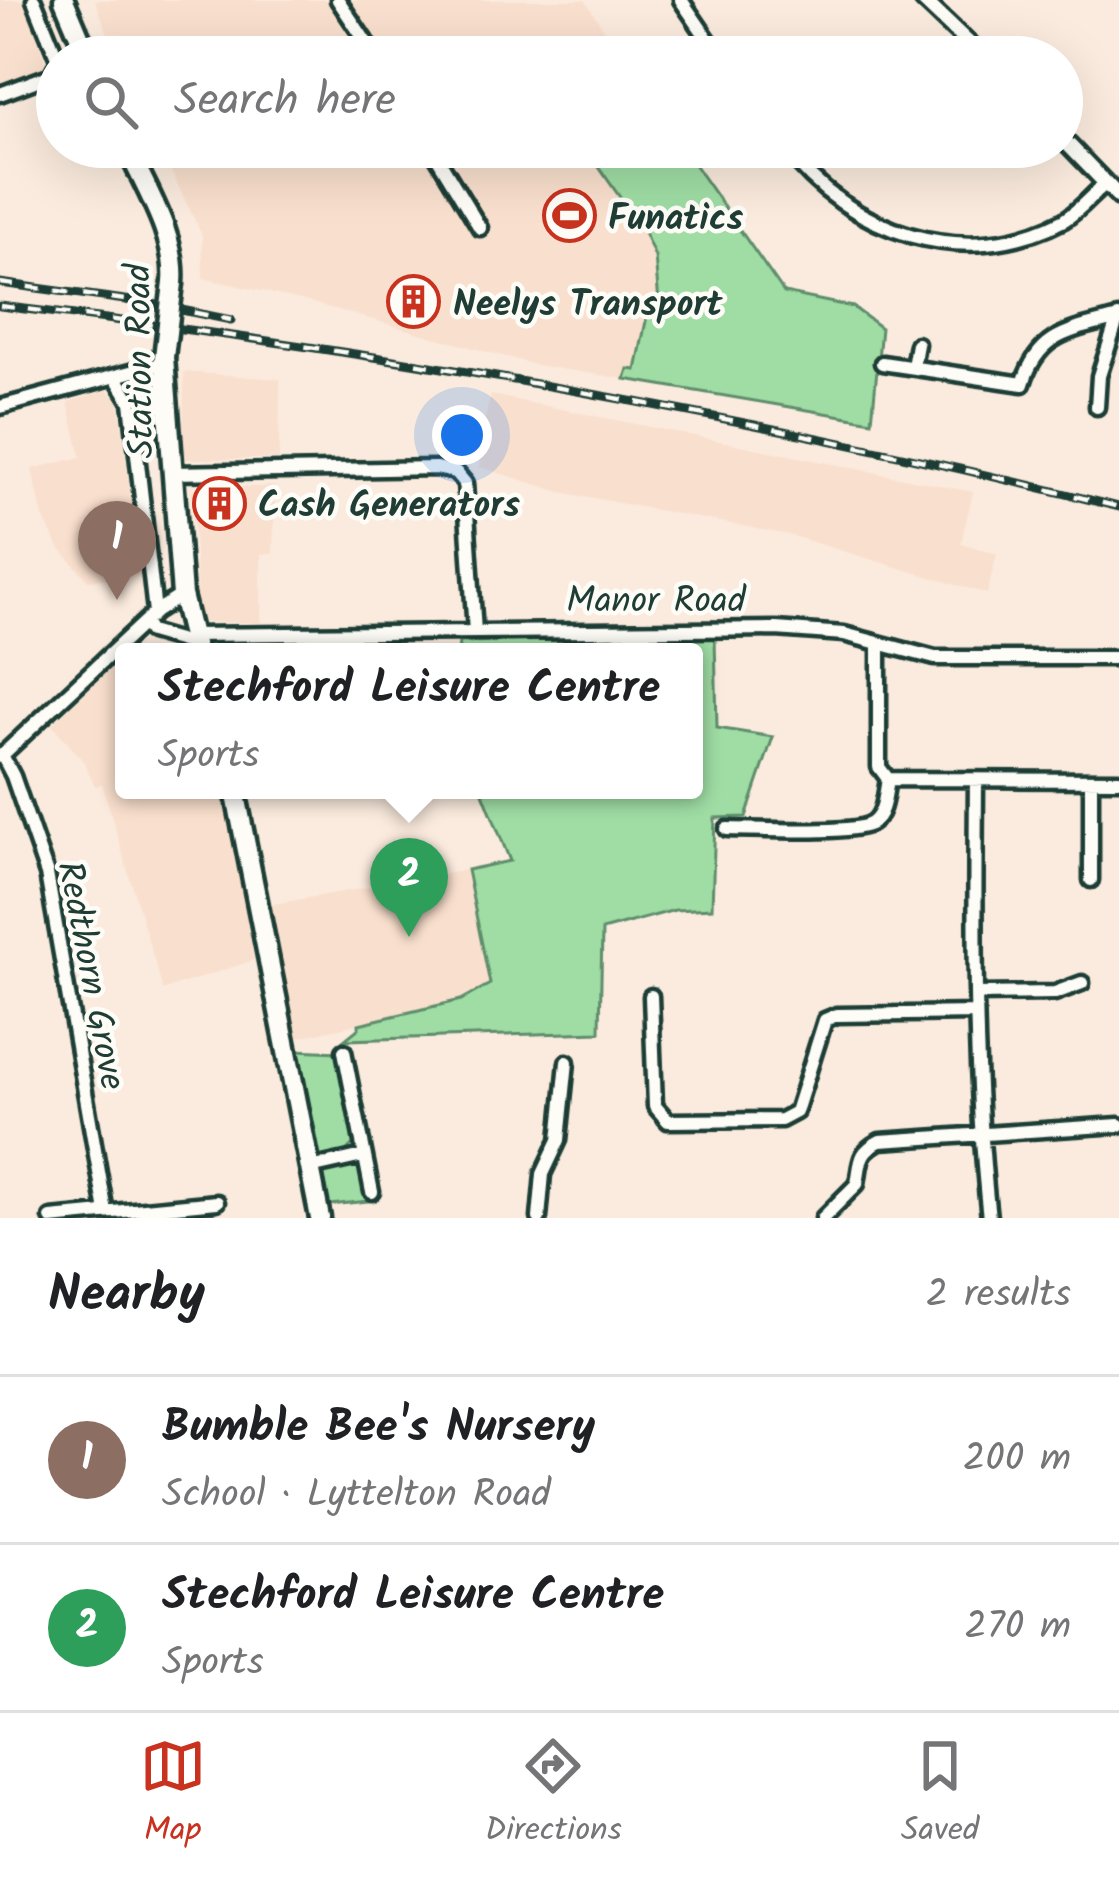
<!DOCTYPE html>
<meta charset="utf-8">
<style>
:root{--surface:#fff;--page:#f2f2f2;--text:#202124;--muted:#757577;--line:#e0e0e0;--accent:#c8321e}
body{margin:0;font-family:Kalam,sans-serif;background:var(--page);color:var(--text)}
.you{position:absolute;left:462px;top:435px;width:42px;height:42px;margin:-30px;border:9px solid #fff;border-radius:50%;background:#1a73e8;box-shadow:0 0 0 18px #1a73e833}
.badge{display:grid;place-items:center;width:78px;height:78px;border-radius:50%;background:var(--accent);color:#fff;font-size:39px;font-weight:700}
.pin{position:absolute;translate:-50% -99px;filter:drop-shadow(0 3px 6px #0008)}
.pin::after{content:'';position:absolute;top:63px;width:42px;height:36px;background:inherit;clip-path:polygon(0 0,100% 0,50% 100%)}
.popup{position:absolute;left:115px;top:643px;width:588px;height:156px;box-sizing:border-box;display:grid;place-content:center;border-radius:12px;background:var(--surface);filter:drop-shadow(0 3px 9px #0005);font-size:39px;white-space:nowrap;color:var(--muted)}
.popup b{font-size:45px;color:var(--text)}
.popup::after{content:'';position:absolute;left:50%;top:100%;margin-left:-24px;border:24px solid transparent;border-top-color:var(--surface)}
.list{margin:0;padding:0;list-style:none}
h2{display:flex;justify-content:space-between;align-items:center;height:156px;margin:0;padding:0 48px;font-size:51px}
h2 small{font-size:39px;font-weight:400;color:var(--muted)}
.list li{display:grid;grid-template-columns:78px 1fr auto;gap:36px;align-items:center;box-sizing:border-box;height:168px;padding:0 48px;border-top:3px solid var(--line)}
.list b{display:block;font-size:45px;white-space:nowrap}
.list p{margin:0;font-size:39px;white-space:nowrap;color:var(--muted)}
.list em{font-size:39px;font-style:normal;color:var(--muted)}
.icon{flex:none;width:66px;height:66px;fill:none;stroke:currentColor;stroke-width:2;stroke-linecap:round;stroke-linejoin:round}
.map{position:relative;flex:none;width:1119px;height:1218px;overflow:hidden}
.search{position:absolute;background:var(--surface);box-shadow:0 12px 48px #0002;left:36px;right:36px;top:36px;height:132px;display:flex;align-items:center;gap:30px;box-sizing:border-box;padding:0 42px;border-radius:66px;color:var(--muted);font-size:45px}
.sheet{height:492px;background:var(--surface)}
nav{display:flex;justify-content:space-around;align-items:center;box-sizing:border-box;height:168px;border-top:3px solid var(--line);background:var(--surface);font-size:33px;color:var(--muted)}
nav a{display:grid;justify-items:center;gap:6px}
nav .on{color:var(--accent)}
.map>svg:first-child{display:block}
.built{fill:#f9dfcd}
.green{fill:#9fdda4;stroke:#5f8d6c;stroke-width:3}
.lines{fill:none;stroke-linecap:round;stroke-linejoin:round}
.minor-casing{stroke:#1f3d34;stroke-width:21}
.tertiary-casing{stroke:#1f3d34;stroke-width:22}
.primary-casing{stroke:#1f3d34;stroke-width:27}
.minor{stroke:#fdfcf7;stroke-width:12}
.tertiary{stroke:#fdfcf7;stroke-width:14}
.primary{stroke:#fdfcf7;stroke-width:18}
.rail-casing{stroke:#1f3d34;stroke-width:9}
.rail{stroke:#fdfcf7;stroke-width:4.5;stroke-dasharray:14;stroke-linecap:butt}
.primary-bridge-casing{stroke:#1f3d34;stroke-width:27;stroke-linecap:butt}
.primary-bridge{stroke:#fdfcf7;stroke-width:18}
.labels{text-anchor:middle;stroke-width:9;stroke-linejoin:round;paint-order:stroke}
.poi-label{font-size:36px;font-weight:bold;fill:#1f3d34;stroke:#fdfcf7;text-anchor:start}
.street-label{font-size:36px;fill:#1f3d34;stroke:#fdfcf7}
</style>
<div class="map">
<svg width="1119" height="1218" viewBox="0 0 1119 1218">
<rect width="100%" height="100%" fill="#fbebde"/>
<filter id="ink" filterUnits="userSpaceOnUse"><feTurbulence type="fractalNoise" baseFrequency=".00833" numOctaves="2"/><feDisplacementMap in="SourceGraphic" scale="24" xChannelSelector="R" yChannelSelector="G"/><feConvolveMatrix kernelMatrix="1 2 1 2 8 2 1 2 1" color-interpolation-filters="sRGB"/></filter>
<g filter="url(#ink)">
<path class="built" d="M0,0H25L47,68L0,82Z
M95,0H585L622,57H117Z
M159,147H585L644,232L655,257L660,315L647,316L636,371L628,370L625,379L535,365L305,301L203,278L202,235Z
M184,372L280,379L279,459H183Z
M108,390L119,403L140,576L88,580L59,548L43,517L32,469L81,457L68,402Z
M491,395L973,492L961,543L997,554L987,594L789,535L561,492L480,467L478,446Z
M275,486L273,554H261V623L198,622L192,490Z
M124,655V790H226L254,960L163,990L102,784L95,786L84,762L52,725Z
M467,870L490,984L461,1000L295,1038L268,905Z"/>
<path class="green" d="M585,147H682L784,293L853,307L881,328L872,421L625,379L628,369L636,370L647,316L660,314L655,257L644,232Z
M715,637L717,728L773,737L746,817L715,818L712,908L675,910L602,930L600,1032L344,1040L359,1028V1024L461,1000L490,984L467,870L510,861L482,790H694V652H458L459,642Z
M296,1050L339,1052L355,1142L341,1156L319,1160Z
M359,1167L369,1201L329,1205L323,1171Z"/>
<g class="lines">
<defs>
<path id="minor" d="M34,0L57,57
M338,0L376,57
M681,0L720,57
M0,94L51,75L57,64
M431,147L480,228
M785,147C849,234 966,272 1064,220C1079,211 1092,195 1106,183
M882,363L1023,384C1038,334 1069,331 1115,319
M913,367L917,344
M115,376L131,402L155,612
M0,407L164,363
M1097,407L1099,376L1118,317
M172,473L436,468L456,472L465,483L475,632
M144,623L150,632L192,644
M190,635L776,629L844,634L935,658H1119
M2,755L13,776L47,874L106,1212
M0,757L155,612L182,595
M888,779L1119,780
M976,780C975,926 973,1073 989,1218
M1091,781V880
M727,829C754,829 854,835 872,823C885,814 885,794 888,779L879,767V644
M978,994L1055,993L1082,983
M651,996L655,1106L668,1121L781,1120L796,1112L825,1020L837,1015L976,1013
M344,1051L372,1192
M310,1168L363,1156
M51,1218L217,1202
M539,1218L543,1174L559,1140L567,1062
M823,1218L857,1184C861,1162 858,1152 880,1141L1119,1125"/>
<path id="tertiary" d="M923,0L983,57
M1062,138L1119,197"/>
<path id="primary" d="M64,0L88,57
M127,147C145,188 177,236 173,283
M164,357L182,595L196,652
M235,790L320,1218"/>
</defs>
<use href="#minor" class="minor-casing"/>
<use href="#tertiary" class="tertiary-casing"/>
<use href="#primary" class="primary-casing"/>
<use href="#minor" class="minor"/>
<use href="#tertiary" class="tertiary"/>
<use href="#primary" class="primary"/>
<defs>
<path id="rail" d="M0,283L147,303L231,320
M0,306C377,350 751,415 1119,507"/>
</defs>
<use href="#rail" class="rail-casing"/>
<use href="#rail" class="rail"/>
<defs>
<path id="primary-bridge" d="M164,357L173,283"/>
</defs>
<use href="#primary-bridge" class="primary-bridge-casing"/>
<use href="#primary-bridge" class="primary-bridge"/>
</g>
</g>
<defs>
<symbol id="stadium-ring" viewBox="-11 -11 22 22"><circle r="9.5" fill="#fdfcf7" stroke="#c8321e" stroke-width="1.5"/><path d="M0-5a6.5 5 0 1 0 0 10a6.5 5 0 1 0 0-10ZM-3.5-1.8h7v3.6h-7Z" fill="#c8321e"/></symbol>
<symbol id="building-ring" viewBox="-11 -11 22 22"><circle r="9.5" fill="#fdfcf7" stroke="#c8321e" stroke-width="1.5"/><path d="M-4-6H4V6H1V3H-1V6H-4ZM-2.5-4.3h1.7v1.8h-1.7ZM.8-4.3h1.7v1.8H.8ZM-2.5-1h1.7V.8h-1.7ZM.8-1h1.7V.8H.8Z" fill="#c8321e"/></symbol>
</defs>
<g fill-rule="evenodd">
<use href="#stadium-ring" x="540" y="186" width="59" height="59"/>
<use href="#building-ring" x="384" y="272" width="59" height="59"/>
<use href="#building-ring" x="190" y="474" width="59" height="59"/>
</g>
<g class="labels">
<g class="poi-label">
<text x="608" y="229">Funatics</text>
<text x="453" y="315">Neelys Transport</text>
<text x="258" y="516">Cash Generators</text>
</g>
<g class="street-label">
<text transform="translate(138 361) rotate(-91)" y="13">Station Road</text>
<text x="656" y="612">Manor Road</text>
<text transform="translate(93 975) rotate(79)" y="13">Redthorn Grove</text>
</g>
</g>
</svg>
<div class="you"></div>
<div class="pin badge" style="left:117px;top:600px;background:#8d6e63">1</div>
<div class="pin badge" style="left:409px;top:937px;background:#2e9e5b">2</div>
<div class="popup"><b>Stechford Leisure Centre</b>Sports</div>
<div class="search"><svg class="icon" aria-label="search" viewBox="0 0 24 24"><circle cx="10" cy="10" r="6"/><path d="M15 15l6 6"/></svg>Search here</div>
</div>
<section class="sheet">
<h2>Nearby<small>2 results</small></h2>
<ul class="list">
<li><span class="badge" style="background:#8d6e63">1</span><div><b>Bumble Bee's Nursery</b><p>School · Lyttelton Road</p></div><em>200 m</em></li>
<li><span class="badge" style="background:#2e9e5b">2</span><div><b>Stechford Leisure Centre</b><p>Sports</p></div><em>270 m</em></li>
</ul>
</section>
<nav>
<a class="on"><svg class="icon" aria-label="map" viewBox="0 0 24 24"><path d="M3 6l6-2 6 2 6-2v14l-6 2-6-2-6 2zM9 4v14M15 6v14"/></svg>Map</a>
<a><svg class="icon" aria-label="directions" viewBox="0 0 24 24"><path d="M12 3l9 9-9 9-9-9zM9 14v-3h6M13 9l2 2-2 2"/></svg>Directions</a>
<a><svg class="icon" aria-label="saved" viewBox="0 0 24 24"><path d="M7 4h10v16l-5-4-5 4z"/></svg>Saved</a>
</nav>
